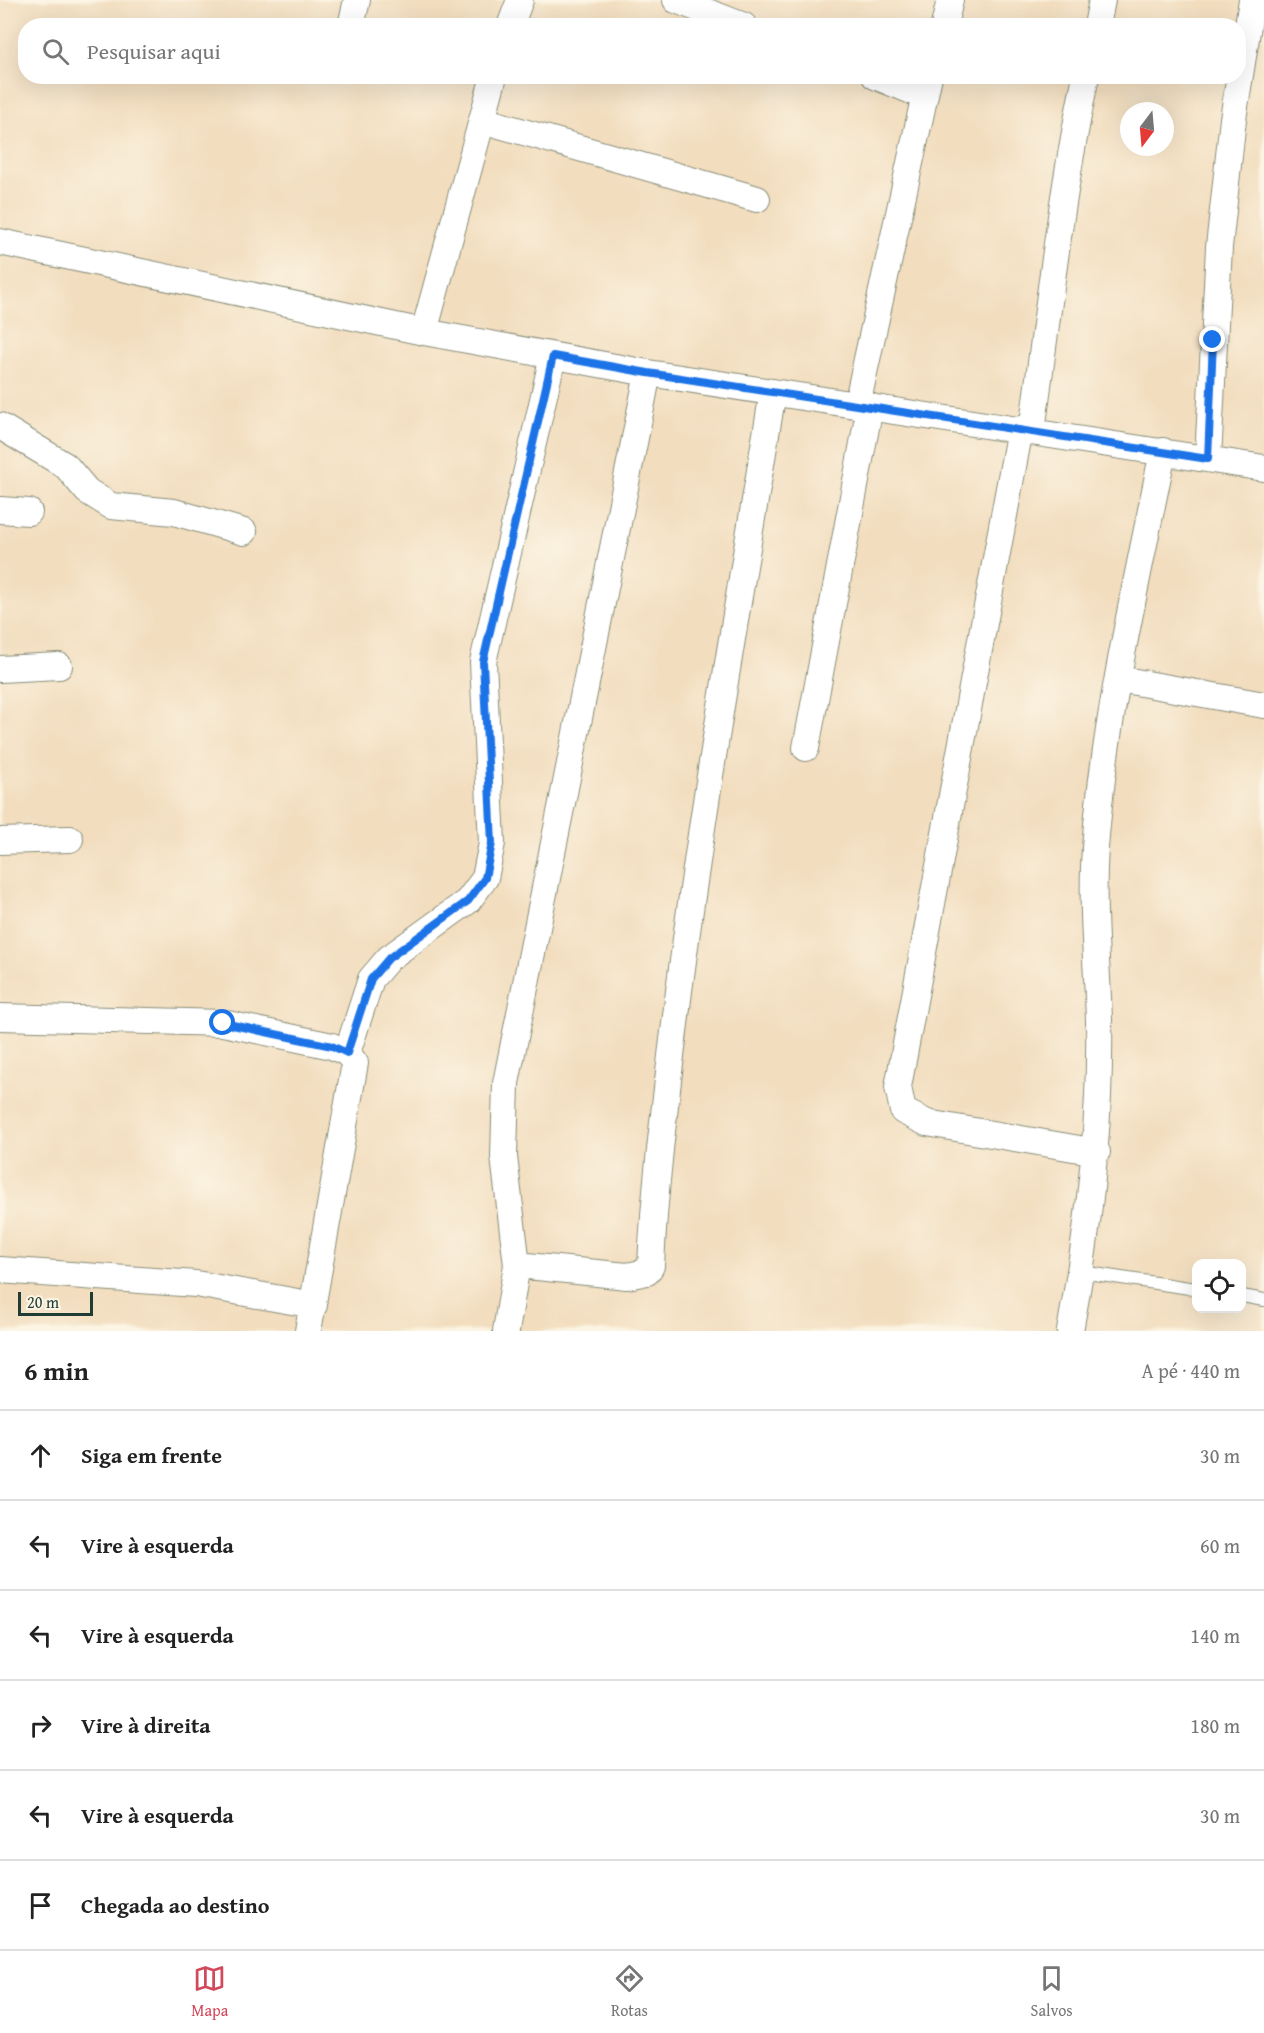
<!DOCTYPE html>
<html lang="pt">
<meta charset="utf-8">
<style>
:root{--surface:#fff;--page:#f6f6f6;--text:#222;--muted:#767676;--line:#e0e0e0;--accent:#d1495b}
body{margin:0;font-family:"Gentium Book Plus",serif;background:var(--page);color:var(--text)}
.controls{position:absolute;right:18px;bottom:18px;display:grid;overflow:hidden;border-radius:12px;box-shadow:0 6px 24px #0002}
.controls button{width:54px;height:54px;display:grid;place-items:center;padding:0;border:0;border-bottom:2px solid var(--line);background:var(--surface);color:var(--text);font:30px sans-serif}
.compass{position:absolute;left:1120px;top:102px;width:54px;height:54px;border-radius:50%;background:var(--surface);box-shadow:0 6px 24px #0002;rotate:196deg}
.scale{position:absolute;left:18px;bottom:15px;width:75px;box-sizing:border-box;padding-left:6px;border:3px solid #1f3d34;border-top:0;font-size:16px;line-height:21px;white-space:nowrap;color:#1f3d34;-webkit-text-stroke:4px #fcf5e5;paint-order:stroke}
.stop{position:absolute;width:18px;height:18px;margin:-14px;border:4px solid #1a73e8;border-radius:50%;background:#fff}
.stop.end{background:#1a73e8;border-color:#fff;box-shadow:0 2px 6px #0008}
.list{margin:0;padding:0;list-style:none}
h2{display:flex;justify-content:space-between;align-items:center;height:78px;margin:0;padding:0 24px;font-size:26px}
h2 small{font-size:20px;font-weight:400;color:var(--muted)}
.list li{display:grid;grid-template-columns:39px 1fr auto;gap:18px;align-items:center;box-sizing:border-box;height:90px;padding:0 24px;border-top:2px solid var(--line)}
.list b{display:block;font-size:22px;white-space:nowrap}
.list em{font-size:20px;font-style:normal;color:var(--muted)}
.icon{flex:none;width:33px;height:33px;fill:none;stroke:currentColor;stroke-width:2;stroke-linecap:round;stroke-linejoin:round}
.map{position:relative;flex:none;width:1264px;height:1331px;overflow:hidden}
.search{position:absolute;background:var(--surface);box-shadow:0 6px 24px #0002;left:18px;right:18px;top:18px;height:66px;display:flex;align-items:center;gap:15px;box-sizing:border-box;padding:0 21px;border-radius:24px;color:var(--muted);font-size:22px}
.sheet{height:618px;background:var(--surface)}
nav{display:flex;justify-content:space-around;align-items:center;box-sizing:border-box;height:84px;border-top:2px solid var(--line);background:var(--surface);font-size:16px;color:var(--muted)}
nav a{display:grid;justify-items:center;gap:3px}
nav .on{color:var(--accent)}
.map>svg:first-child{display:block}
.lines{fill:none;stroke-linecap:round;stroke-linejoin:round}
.lane-casing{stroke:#888d79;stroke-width:14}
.street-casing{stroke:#888d79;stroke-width:28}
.lane{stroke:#fff;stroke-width:12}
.street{stroke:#fff;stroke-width:26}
.route{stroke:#1a73e8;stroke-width:8}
</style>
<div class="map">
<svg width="1264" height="1331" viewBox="0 0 1264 1331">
<rect width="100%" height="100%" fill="#fcf5e5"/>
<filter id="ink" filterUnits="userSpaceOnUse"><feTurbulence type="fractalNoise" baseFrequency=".0167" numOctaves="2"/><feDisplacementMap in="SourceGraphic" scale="12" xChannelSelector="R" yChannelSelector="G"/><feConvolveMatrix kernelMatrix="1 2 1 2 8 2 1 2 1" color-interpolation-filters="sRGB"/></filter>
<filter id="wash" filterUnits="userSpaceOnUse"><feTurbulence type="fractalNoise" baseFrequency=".008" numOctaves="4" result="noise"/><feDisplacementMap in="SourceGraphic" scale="24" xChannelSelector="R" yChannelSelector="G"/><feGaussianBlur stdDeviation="1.35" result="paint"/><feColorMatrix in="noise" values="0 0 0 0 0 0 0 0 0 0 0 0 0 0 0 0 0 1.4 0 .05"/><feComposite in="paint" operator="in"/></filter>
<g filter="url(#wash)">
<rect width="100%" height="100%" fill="#f2ddbe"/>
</g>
<g filter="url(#ink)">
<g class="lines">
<defs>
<path id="lane" d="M1081,1272L1196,1289
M1242,1296L1264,1300"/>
<path id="street" d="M676,0L744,26
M351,26L357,0
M510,26L520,0
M944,26L950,0
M1097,26L1102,0
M875,76L924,96
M482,120L757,199
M0,242L424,332L648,373L1264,468
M424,332L494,76
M857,405L929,76
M0,426L66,466L87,491L111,506L174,512L244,532
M1020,429L898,1087L903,1111L927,1123L1097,1152
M1032,431C1048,313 1061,194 1086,76
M1208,459L1219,247L1233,119L1252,0
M0,510L29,512
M0,669L59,666
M1119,679L1264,705
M806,748L870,406
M0,841L70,839
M0,1017L223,1023L332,1046L347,1053L355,1063L308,1331
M347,1053L371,979L389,958L468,901L485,878L492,843L483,662L553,356
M517,1265L627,1276L647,1272L651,1266C655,1173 668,1083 679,991C705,791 740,592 773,392
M0,1270L196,1284L314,1305
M506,1331L517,1265L504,1157L506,1083L648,373
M1070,1331C1089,1228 1101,1126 1099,1020C1097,963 1091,906 1095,848C1105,715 1137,582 1163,451"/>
</defs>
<use href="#lane" class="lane-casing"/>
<use href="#street" class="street-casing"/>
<use href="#lane" class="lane"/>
<use href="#street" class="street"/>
</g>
</g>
<g class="lines" filter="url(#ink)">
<path class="route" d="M223,1023L332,1046L347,1053L371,979L389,958L468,901L485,878L492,843L483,662L553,356L648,373L1208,459L1213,340"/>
</g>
</svg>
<div class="controls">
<button><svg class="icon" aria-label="locate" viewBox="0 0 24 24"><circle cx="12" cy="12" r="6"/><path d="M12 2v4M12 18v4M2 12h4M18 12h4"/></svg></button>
</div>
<svg class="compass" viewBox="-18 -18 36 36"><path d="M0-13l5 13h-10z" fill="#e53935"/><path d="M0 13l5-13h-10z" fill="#767676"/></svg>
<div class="scale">20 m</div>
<div class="stop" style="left:223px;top:1023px"></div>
<div class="stop end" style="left:1213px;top:340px"></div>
<div class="search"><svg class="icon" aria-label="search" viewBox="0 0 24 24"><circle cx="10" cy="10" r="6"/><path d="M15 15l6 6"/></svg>Pesquisar aqui</div>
</div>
<section class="sheet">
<h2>6 min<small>A pé · 440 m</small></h2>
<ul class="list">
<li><svg class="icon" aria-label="ahead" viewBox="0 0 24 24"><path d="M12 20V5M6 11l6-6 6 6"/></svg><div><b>Siga em frente</b></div><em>30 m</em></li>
<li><svg class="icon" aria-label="left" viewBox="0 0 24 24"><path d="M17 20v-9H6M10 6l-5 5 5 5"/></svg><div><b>Vire à esquerda</b></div><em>60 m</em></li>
<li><svg class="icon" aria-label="left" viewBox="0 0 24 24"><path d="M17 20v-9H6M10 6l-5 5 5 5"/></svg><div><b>Vire à esquerda</b></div><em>140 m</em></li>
<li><svg class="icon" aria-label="right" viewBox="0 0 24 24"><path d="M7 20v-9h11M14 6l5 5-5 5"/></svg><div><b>Vire à direita</b></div><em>180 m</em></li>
<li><svg class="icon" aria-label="left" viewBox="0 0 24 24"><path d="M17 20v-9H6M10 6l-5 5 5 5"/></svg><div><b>Vire à esquerda</b></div><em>30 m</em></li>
<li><svg class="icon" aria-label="arrive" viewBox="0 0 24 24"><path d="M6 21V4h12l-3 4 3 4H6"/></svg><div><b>Chegada ao destino</b></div></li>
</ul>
</section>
<nav>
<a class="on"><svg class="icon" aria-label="map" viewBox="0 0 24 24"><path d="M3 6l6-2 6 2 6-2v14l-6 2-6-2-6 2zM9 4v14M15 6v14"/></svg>Mapa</a>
<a><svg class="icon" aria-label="directions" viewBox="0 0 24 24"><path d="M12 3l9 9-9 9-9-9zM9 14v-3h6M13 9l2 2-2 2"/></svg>Rotas</a>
<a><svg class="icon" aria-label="saved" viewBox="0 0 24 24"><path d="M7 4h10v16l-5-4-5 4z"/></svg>Salvos</a>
</nav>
